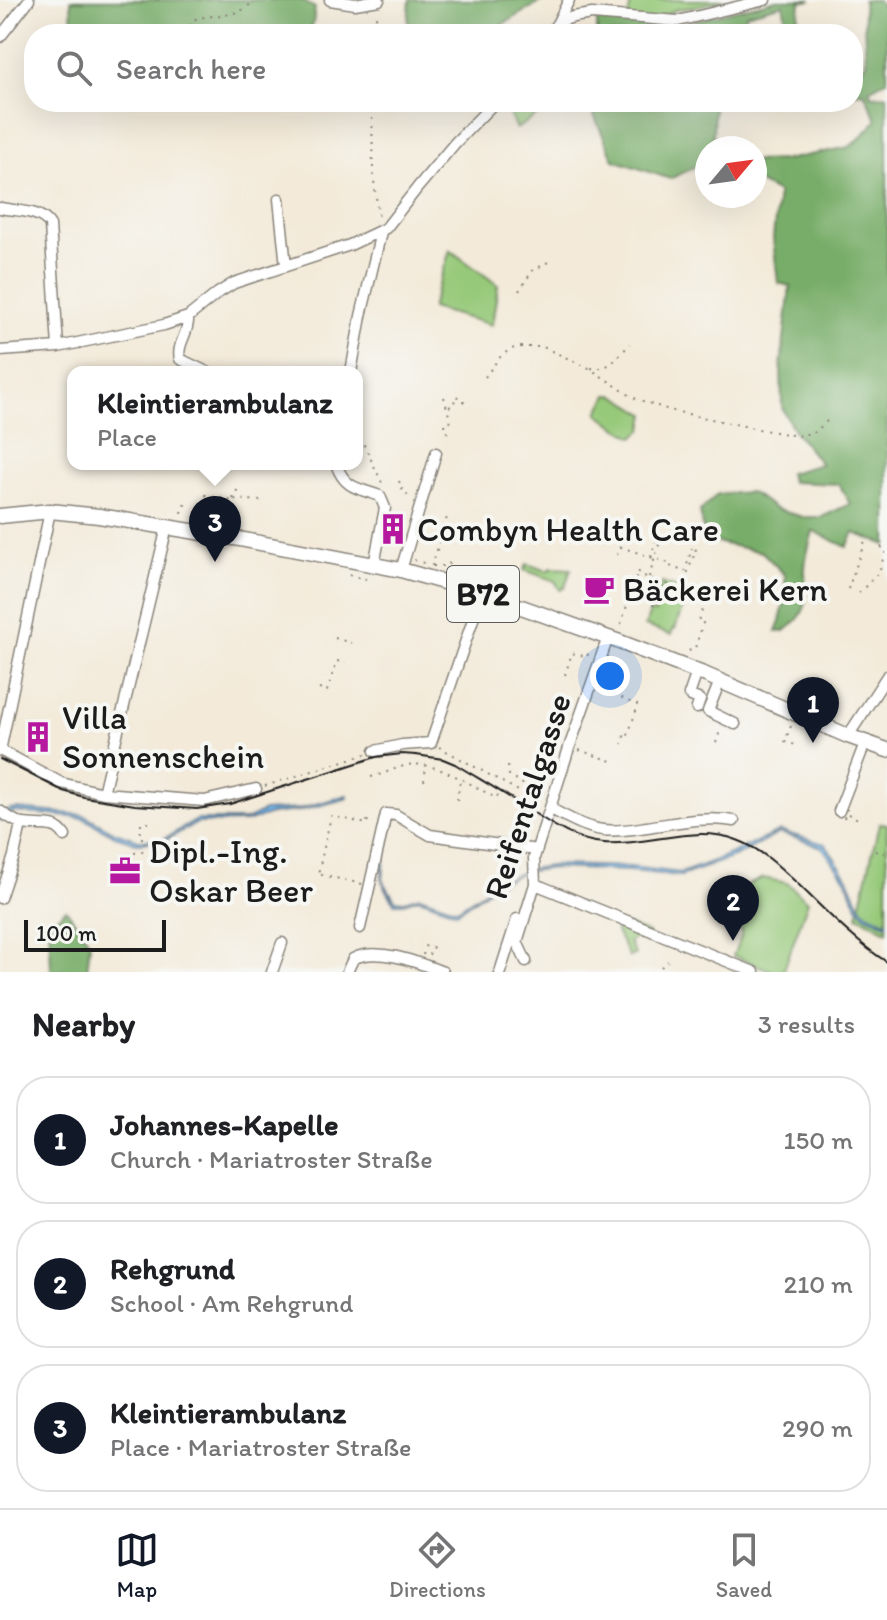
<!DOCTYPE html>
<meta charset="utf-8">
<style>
:root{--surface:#fff;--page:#f2f2f2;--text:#202124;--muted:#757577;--line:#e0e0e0;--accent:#111827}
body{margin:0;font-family:Itim,sans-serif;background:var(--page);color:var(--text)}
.compass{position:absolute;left:695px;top:136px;width:72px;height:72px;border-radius:50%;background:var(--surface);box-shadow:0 8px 32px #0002;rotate:61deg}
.scale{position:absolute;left:24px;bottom:20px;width:142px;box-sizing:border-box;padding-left:8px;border:4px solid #1c1c1c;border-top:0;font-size:22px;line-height:28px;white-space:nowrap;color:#1c1c1c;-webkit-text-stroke:6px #f6f6f2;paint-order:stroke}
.you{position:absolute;left:610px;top:676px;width:28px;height:28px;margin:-20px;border:6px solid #fff;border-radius:50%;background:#1a73e8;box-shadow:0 0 0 12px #1a73e833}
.badge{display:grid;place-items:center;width:52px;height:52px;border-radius:50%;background:var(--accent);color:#fff;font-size:26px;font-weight:700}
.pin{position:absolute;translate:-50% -66px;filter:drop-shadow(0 2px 4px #0008)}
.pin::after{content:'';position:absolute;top:42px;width:28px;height:24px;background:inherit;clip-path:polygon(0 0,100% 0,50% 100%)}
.popup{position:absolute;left:67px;top:366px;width:296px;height:104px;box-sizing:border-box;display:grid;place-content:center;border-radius:16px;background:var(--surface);filter:drop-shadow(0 2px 6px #0005);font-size:26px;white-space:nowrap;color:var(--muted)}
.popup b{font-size:30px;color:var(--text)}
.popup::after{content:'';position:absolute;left:50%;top:100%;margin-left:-16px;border:16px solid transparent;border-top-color:var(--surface)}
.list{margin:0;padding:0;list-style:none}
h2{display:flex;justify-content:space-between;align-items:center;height:104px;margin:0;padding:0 32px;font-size:34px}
h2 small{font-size:26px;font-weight:400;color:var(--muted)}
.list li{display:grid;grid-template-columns:52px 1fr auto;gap:24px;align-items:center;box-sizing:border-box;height:128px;margin:0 16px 16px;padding:0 16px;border:2px solid var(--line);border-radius:32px}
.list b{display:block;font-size:30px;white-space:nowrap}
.list p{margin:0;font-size:26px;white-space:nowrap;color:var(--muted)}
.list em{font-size:26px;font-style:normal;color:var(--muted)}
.icon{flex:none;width:44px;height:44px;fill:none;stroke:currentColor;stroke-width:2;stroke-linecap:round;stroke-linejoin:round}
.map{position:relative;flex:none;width:887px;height:972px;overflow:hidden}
.search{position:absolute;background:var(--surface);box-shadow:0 8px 32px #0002;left:24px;right:24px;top:24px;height:88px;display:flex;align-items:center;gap:20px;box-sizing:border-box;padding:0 28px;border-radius:32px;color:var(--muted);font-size:30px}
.sheet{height:536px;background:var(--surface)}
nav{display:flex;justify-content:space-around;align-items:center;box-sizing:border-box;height:112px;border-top:2px solid var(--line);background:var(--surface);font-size:22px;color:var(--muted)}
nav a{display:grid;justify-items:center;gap:4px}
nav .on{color:var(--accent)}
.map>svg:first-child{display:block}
.green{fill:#96c979;stroke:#59724a;stroke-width:2}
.forest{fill:#78ad69;stroke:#4a6442;stroke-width:2}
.water{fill:#7bbcf0;stroke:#4c6c86;stroke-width:2}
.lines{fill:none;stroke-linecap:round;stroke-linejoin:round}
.minor-casing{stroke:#88837a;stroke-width:13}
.major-casing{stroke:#88837a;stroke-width:17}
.path{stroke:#88837a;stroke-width:2;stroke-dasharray:2 6;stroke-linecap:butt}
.minor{stroke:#fff;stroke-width:10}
.major{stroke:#fff;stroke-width:14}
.tram{stroke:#1c1c1c;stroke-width:2}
.path-bridge{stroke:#88837a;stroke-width:2;stroke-dasharray:2 6;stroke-linecap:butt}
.labels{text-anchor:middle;stroke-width:8;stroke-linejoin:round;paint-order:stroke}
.shield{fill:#f6f6f2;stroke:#5d5d5c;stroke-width:2}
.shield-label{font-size:32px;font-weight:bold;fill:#1c1c1c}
.poi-label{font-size:34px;fill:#1c1c1c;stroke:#f6f6f2;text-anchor:start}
.street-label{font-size:34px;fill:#1c1c1c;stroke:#f6f6f2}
</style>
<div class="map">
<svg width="887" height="972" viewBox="0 0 887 972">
<rect width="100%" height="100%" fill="#f6f6f2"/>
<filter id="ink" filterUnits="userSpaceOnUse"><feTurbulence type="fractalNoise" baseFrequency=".0125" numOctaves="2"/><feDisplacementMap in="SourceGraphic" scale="16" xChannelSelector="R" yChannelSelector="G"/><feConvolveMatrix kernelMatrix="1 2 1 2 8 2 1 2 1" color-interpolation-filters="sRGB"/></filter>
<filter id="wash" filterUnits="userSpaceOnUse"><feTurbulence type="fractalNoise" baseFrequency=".006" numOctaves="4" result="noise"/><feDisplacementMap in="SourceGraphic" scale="32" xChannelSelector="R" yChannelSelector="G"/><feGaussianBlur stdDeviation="1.8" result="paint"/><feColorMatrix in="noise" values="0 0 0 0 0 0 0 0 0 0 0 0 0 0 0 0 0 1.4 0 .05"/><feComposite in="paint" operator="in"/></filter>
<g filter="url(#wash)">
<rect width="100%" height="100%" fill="#f3ead9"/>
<path class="green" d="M632,0H729L675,10L653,22L627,19Z
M506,102H570L573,106L541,113L516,129L505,106Z
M450,250L498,285L492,325L431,308Z
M608,395H615L646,414L643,429L634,437L615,426L598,413Z
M527,564L548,571L550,568L571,569L565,587L560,590L555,581L524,570Z
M662,583L702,597L701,599L690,595L689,597H686L675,629H673L671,635L645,626L650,612L655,613L657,606L654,605Z
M879,823L887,824V931L858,916Z
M763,878L787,883L808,901L783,972H775L733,956L741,936V888Z
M624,924L648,933L651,940L646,943L641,935L629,942L635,955L629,957L616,932L617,926Z"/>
<path class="forest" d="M71,0H301L315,8L313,24L306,34H228L205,26L190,34H72Z
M410,0H544L486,34H412L408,22Z
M777,0H812L800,2L797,34H789L783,4L746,14L743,34H597V19L653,22L668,27Z
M863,0H878L887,14V80L869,90L872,96L887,95V545L854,533L847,547L813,531C810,543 805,557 805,569C805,599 813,610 785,631L776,632C784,613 786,596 785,575L762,552L705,540L700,511L718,494L750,492L776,509L803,517H822L850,504L839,484L791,482L789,473L821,464L795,432L782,408L781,366L790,286L778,283L773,238L778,193L755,181V161L785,160L849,147L857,141L876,121V118L864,92L853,93V69L866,64Z
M588,102H714L713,142L716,148H707V161L670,179L614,160Z
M66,909L90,943L87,972H51L49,924Z"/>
<path class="water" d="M347,795L348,798L299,811L271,814L246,822L197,823L164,841L137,843L115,836L83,818L14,812L0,821V817L10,810L17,809L84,815L115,832L139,840L163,839L197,820H246L264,811L299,809Z
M780,831L825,844L848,878L859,903L867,913L887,922V924L866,916L857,905L846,880L822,847L780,833L736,856L681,876L630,871L553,868L523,872L497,884L457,912L419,898L403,903H394L382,881V845H386L383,880L395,900L404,901L420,896L457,909L497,883L530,869L556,865L631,867L681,873L721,858Z"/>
</g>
<g filter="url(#ink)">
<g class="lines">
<defs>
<path id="minor" d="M330,0L355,4L379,0
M558,22L569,0
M550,34L558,22L573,17L592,14L678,21L765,0
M0,37L29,0
M279,199L286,266
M0,208C16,211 41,210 50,225L58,347
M188,317C190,332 176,344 180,359L207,372
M0,351L58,347L164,325L188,317L218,293L234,283L350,245L386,228L418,187L455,143L495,102
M351,372L361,316L381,232
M336,464C345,489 358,488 380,496L385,508L374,565
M401,570L436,453
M697,672L689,695L700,700L697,708
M720,681L708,711L735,724
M848,736L887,676
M0,750L61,783L103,793L204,801L256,789
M0,751L50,511
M375,751L402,745L431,743L482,593
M103,793L167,527
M551,809C567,817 585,828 603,830C617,832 633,829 647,827C676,823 704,816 734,821
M0,811C7,816 15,822 23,824C40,827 55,820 65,836
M839,811L865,743
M535,884L754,972
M0,898L14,856L21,824
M360,928L386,814L396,815L430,835L537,850
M526,961L517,942L535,884L534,858L569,748L606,643L609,638
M272,972L282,943
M347,972L353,959C377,946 419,963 443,972
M500,972L517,919"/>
<path id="major" d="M0,516L50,511L99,516L234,538L401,570L482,593L617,641L706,675L848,736L887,750"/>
</defs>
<use href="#minor" class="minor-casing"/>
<use href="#major" class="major-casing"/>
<path class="path" d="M191,26L193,20C214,12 239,20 254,0
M373,34L377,12
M372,102L373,173L379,220
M519,291L532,271L548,262
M591,368C610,371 618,356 630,344
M485,377L499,358L510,349L522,347H543L589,368L634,398L669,410L753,428L797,436L815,432L827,421
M444,397L451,423L445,425L448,434
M449,407L454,405L455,396L461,398L467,406
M357,430L384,487
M399,481L404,494L413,496
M205,495L233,501V499L262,501
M233,499L239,486
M182,513L184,505H187
M617,555L627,526L623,525
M414,560L427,564
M432,566L448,514
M433,566H443L445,564H449V561
M349,575L366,579
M649,577L661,538L657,537L651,557
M682,588L696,550L692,548
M848,589L865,541L868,542
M859,593L879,572L886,550L881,547L880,551
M653,606L662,583
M621,624L638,571L641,575L707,598L698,621L703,623L695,648L690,650L688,654
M335,638L351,643
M565,675L572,653L587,657L589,650
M319,689L327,691L337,661L345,663
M615,693L625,700L638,705L628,735L625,733L622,744
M791,726L785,741L795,745
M716,743L721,728
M439,747L542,804
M579,750L612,761
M508,766L509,775L527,787L544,793
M371,777C384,774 395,768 408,765C434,760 473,786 496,798L499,794
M424,781L426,767
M265,786L366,754
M457,800L460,781
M848,814L858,819
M149,823H141L140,838L150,839
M875,851L887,854
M134,853L142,852L145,840
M362,884L318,874L331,816L367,824V821L374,823
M423,955L426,944
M429,955L431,948L434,947
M661,967L668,961"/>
<use href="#minor" class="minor"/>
<use href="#major" class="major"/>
<path class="tram" d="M0,759L63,791L84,797L135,805L197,809L230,804L376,757L402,754L416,755L443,759L455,764C476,777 497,789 517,802C544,819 572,841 604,843C648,846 694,824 737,840C762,849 781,868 800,886C827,912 855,942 887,962"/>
<path class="path-bridge" d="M623,525L618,546L671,564L670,566L685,572L692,548
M844,818L847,809"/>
</g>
</g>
<defs>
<symbol id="building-bare" viewBox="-9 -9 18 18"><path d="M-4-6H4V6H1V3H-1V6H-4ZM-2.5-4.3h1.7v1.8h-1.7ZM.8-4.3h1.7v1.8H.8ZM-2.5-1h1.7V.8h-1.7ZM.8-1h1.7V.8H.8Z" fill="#b5179e" stroke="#f6f6f2" stroke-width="2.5" paint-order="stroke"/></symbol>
<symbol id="cafe-bare" viewBox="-9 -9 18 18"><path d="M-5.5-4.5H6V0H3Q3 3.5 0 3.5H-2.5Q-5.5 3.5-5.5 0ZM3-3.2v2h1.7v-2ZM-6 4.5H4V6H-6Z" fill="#b5179e" stroke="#f6f6f2" stroke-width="2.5" paint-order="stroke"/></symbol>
<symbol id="office-bare" viewBox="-9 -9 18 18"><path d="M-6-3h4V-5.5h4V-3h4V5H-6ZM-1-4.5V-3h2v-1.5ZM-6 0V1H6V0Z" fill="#b5179e" stroke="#f6f6f2" stroke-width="2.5" paint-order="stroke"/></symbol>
</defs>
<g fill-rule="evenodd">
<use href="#building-bare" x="371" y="507" width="44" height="44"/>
<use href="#cafe-bare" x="577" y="567" width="44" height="44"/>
<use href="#building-bare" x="16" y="715" width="44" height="44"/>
<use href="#office-bare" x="103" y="849" width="44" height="44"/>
</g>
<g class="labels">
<rect class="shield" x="447" y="566" width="72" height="56" rx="6"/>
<g class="shield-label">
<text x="483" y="605">B72</text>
</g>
<g class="poi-label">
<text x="417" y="541">Combyn Health Care</text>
<text x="623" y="601">Bäckerei Kern</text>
<text x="62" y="729">Villa<tspan x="62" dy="39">Sonnenschein</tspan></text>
<text x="149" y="863">Dipl.-Ing.<tspan x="149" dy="39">Oskar Beer</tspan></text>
</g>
<g class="street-label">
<text transform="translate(527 796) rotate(-72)" y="12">Reifentalgasse</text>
</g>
</g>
</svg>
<svg class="compass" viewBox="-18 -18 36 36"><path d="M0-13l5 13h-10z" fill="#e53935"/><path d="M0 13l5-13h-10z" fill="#757577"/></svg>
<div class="scale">100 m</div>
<div class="you"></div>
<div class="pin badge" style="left:813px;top:743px">1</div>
<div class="pin badge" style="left:733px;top:941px">2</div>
<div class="pin badge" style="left:215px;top:562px">3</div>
<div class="popup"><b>Kleintierambulanz</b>Place</div>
<div class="search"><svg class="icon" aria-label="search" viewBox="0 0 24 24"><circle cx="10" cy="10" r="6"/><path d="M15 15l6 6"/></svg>Search here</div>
</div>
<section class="sheet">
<h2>Nearby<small>3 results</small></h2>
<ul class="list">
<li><span class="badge">1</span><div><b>Johannes-Kapelle</b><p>Church · Mariatroster Straße</p></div><em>150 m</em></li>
<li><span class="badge">2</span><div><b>Rehgrund</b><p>School · Am Rehgrund</p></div><em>210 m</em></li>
<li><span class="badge">3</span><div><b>Kleintierambulanz</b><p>Place · Mariatroster Straße</p></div><em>290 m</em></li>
</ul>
</section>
<nav>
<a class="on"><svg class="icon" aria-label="map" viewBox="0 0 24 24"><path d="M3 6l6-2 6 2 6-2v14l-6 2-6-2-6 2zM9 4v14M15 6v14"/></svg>Map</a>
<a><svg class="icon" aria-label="directions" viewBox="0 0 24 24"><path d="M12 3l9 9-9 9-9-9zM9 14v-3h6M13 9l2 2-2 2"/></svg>Directions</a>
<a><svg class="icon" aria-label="saved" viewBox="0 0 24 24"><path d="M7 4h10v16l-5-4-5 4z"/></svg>Saved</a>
</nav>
